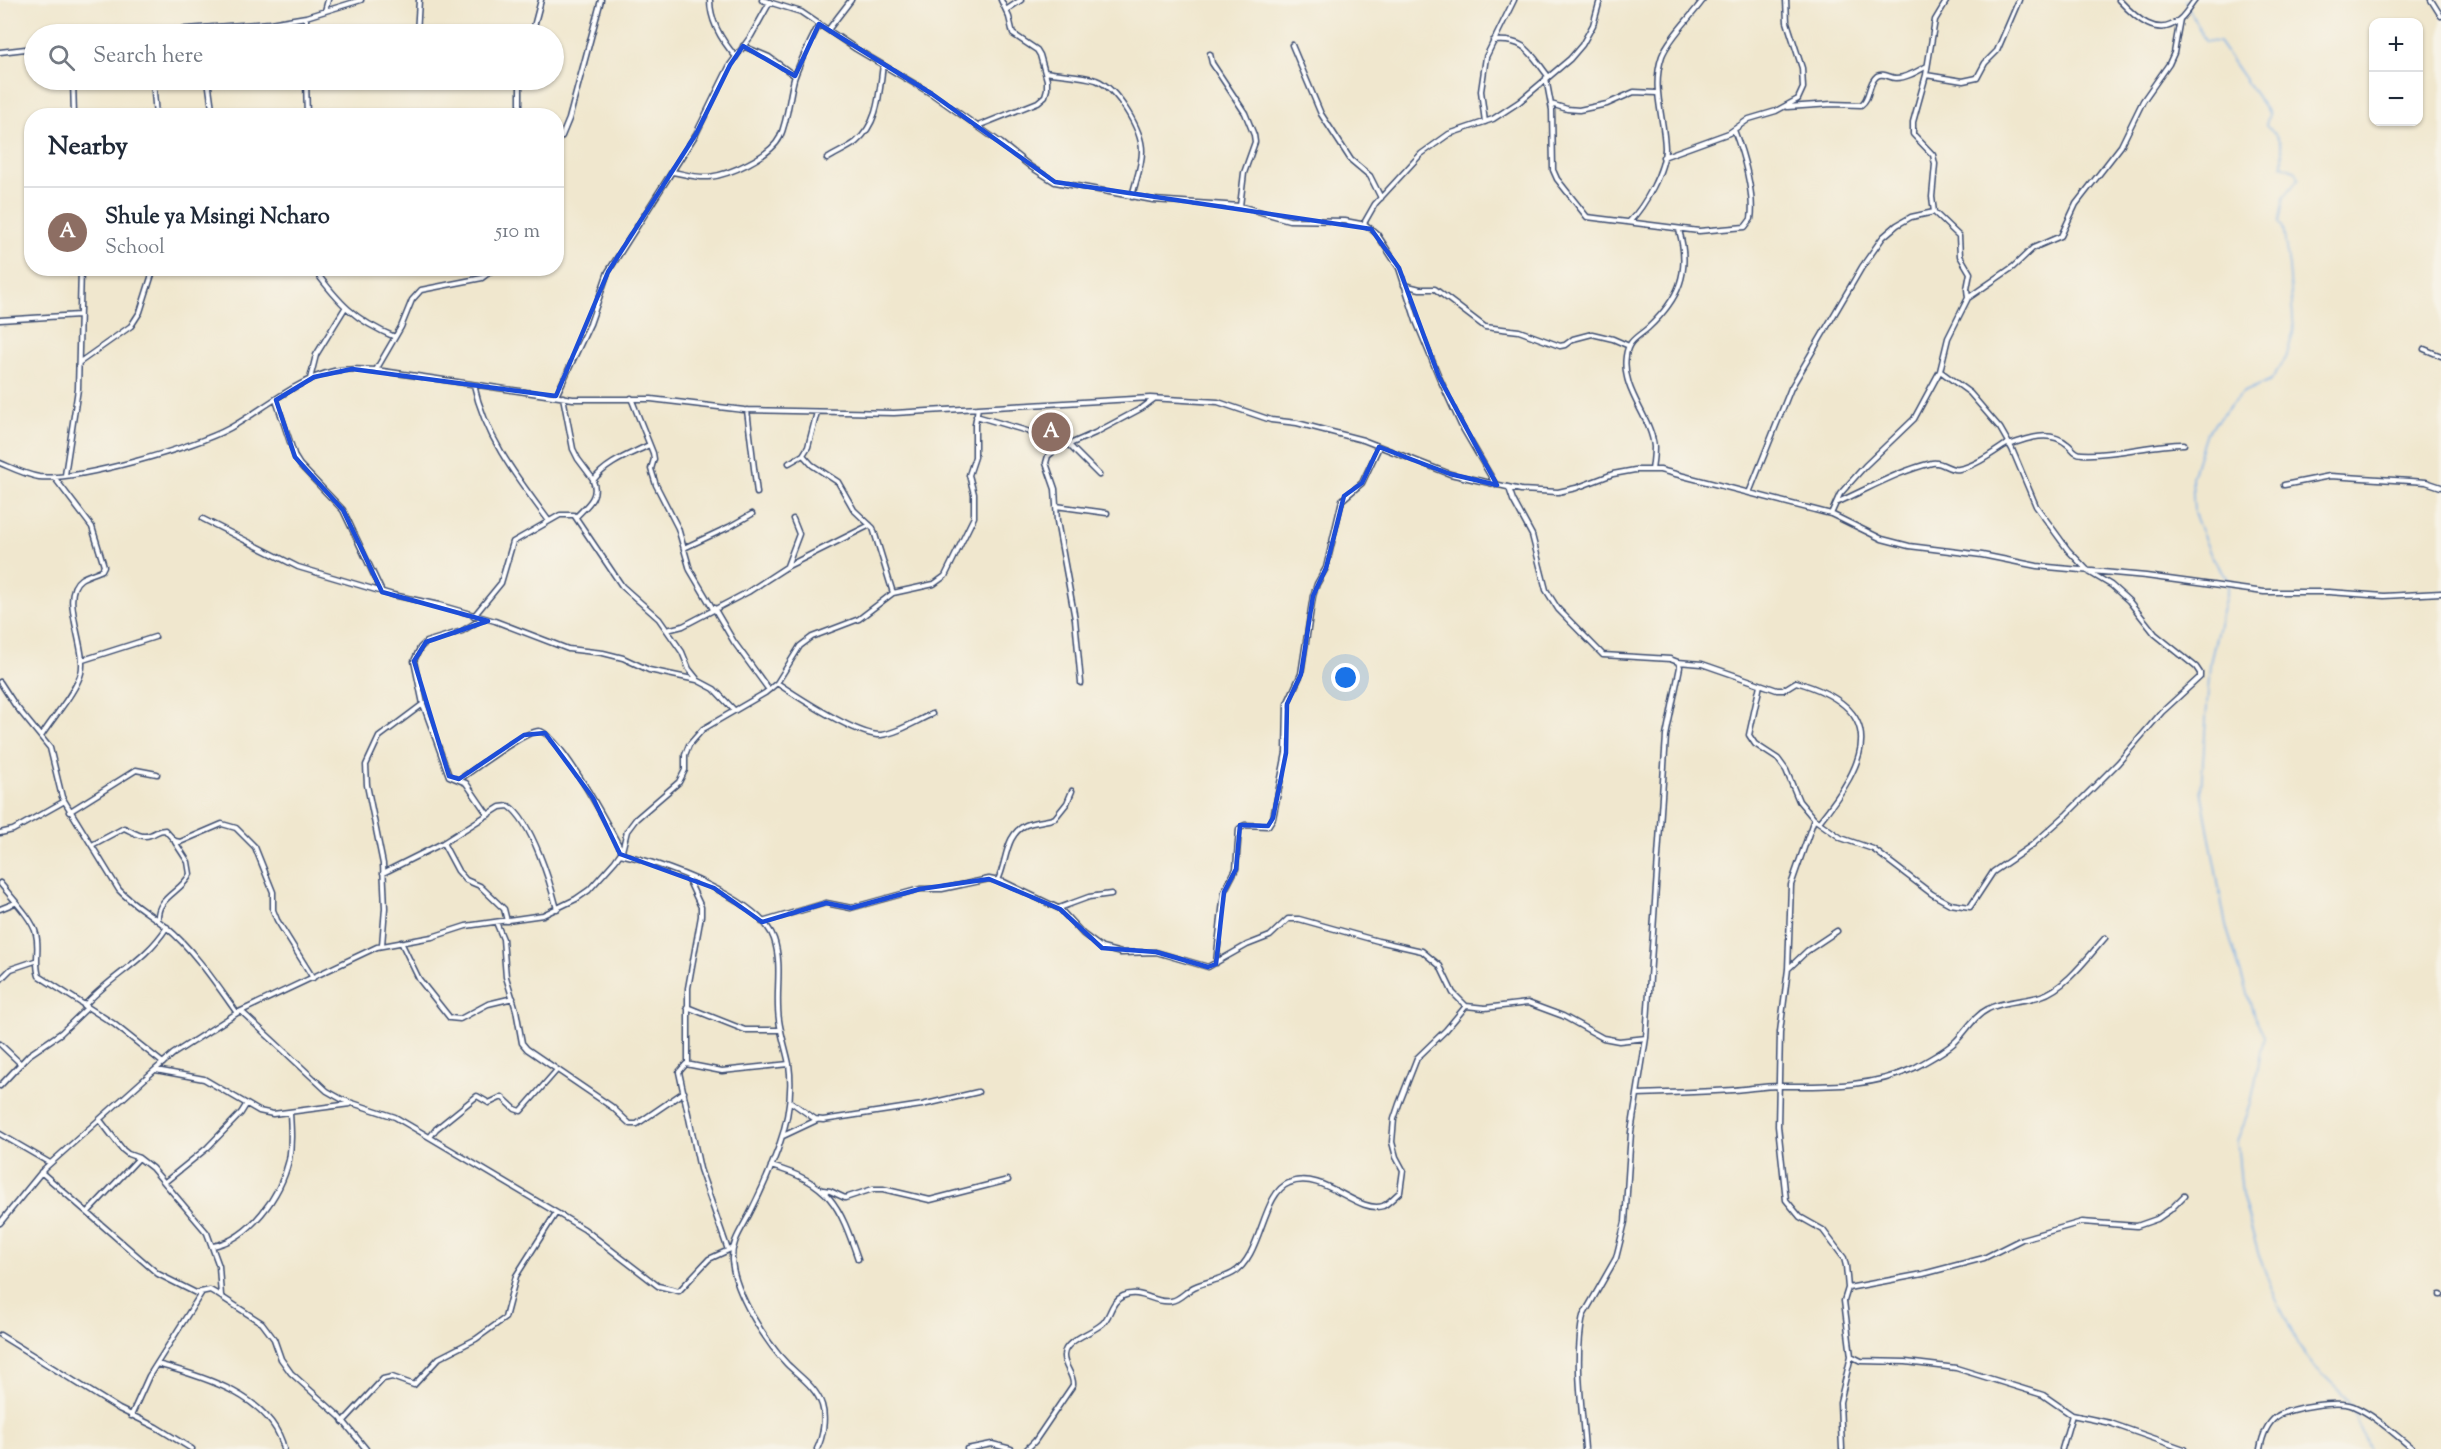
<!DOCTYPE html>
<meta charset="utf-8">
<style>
:root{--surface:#fff;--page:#f2f2f3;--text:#1f2937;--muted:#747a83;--line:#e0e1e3;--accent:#c8321e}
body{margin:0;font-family:"Sorts Mill Goudy",serif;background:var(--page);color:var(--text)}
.controls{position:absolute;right:18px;top:18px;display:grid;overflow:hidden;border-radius:12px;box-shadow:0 2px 4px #0004}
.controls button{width:54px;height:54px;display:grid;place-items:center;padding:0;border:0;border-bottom:2px solid var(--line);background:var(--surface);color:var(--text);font:30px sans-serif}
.you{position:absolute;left:1346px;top:678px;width:21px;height:21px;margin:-15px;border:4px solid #fff;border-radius:50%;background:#1a73e8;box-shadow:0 0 0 9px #1a73e833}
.badge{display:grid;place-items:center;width:39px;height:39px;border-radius:50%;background:var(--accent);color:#fff;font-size:20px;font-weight:700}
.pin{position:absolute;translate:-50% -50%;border:3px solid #fff;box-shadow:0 2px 6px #0006}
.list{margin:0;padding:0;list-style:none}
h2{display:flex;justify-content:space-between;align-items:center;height:78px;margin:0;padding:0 24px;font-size:26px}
h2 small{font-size:20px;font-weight:400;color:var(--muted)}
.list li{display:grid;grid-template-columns:39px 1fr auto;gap:18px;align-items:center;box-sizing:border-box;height:90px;padding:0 24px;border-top:2px solid var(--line)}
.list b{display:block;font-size:22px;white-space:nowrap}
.list p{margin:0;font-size:20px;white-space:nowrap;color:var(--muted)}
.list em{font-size:20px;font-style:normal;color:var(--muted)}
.icon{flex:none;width:33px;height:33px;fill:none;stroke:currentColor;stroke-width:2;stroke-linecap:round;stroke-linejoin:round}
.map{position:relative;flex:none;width:2441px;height:1449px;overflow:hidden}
.search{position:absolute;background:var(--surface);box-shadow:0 2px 4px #0004;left:24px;top:24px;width:540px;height:66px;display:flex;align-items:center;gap:15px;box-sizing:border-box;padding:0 21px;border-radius:33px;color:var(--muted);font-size:22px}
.panel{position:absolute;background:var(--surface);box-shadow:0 2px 4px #0004;left:24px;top:108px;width:540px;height:168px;border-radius:24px}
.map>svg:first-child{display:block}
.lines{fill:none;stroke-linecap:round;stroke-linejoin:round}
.stream{stroke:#79ade6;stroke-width:1.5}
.street-casing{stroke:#3b4b6f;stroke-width:7}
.street{stroke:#fff;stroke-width:4}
.marked{fill:none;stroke:#1d4ed8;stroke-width:4.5;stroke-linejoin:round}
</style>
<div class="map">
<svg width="2441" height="1449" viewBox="0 0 2441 1449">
<rect width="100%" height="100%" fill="#f7f3e8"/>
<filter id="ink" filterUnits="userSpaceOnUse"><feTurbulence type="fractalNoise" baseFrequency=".0167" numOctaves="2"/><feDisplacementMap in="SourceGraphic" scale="12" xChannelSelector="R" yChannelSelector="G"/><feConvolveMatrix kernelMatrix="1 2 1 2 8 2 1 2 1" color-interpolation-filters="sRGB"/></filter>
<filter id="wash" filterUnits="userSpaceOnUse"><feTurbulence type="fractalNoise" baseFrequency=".008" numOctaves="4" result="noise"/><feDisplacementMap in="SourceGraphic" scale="24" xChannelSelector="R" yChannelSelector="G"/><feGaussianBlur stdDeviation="1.35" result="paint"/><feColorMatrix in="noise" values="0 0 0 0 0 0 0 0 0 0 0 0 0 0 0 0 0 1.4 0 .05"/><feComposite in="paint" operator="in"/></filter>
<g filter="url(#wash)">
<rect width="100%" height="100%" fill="#f0e7ce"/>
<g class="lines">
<path class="stream" d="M2185,0L2205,41L2219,42L2269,114L2266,125C2281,137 2283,147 2282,165L2296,171L2299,178L2284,197L2279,222L2283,228L2289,267L2294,330L2286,358L2271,380L2242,393L2206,433L2192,477L2194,513L2210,553L2229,582L2210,663L2201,790L2226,926L2254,1016L2264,1036L2251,1104L2237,1142L2242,1195L2259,1256L2276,1299L2300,1348L2316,1368L2339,1390L2350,1405L2369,1449"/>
</g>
</g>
<g filter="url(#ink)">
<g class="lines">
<defs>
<path id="street" d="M710,0C710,22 722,41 736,57
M762,0L801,12L856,49L932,94L1001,143L1031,167L1055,182L1153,200L1240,206L1289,220L1345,221L1366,225L1371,229L1377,234L1399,268L1416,321L1439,377L1461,425L1496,485
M1947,0L1935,20L1926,75L1913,122V134L1933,155L1935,164L1932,197L1934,212L1959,236L1960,256L1970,273L1967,289L1968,298
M2119,0C2135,17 2158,40 2180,19C2186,14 2190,6 2195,0
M2431,0L2441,16
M1006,10L1021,0
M325,11L328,0
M202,28V34
M828,30L851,0
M117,34L270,23L306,17L361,0
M306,34V17
M417,34L419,0
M532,34L541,0
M1493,41C1526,38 1530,53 1548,76
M1292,45L1321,114L1351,160L1370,176L1381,198
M743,46L769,57L795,76
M0,52L34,48
M1210,54L1212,63L1245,113L1254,135L1255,142L1244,173L1240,206
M1045,72C1062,75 1080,75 1096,80C1117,88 1142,130 1142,151C1142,167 1135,182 1132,197
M1926,75L1963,81L1977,78L1985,63L1997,51L2019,0
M1546,78L1552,110L1553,170L1557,179L1587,217L1699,231L1745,227L1751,219C1755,194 1743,153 1734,130
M73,80L74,116
M153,80L156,116
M208,80L213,116
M306,80L307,116
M520,80V116
M413,83V80
M1551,104L1567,109L1579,110L1607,104L1634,92L1656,93
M1787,107L1832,104L1861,105C1871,98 1867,84 1877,76C1883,72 1890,78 1896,78C1907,78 1918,71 1927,66
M1485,122L1481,91L1486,57L1514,0
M978,126L1038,102L1045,96L1047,89V80L1040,55L1037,50L1013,34L1009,17L1001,0
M556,142L562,136L569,119L601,0
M1663,157L1729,133L1749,119L1776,111L1798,99L1803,88L1802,68L1787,22L1786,0
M827,159C836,153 847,149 856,142C879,123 879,93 883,65
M673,172C684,174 696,178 709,177C729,175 771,156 780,137C788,119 789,98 794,79C800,60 811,42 819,24
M1629,222C1645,206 1665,170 1665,148C1664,116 1651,88 1662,56C1669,38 1691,17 1703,0
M1363,225L1375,204L1421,154L1449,134L1493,119L1519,102L1570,59L1582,45L1593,25L1600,0
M313,268C339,303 354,320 395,337
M1404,285L1420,289H1435L1485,327L1519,331L1560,346L1565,345L1573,339L1592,334L1613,339L1629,346
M0,320L79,315
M2424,349L2441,356
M80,362L131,326L140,312L154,268
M376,370L401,327L412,300L421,290L482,278L495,268
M310,379L316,355L345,308
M474,385C485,437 518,479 549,521
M556,396L590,324L608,272L696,134L730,65L751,36L770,2
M563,397L573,449L578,459L593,479
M631,398L653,453L654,459L651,469L656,485L678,528L690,570L713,609
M276,400L295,457L300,465L343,510L382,592
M747,410L757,493
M976,416L1027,431L1057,450
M1069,445L1099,475
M2009,445C2028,438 2050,430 2067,444C2073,448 2074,454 2082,454C2116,456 2150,444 2184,444
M803,455L812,465L838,482L854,510L873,528L893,593
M0,463C12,468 26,475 39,477C77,481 196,447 230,428C262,410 298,379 334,371C348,368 362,369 376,370L573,399H651L744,410L894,413L1150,398L1218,402L1271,420L1297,423L1363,440L1450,474L1521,490L1558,492L1576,488L1613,474L1635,470H1660L1831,514L1882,539L1909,546L1982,555L2037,566L2146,576L2264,592H2329L2384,596L2441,593
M789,463L803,455L808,447L817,412
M1652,470C1653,463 1654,455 1654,447C1651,416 1621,391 1626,356C1628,340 1638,337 1648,328C1679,299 1691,272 1679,230
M65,475L78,389L81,268
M2284,485L2330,476L2426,482L2441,487
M1509,488L1513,500L1532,535L1546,590L1558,609L1603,655L1670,659L1678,662L1680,667L1666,736L1646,1038L1631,1132L1625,1222L1616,1258L1583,1316C1574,1359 1582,1406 1585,1449
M1749,493L1791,388L1862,267L1883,237L1897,225L1911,217L1934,212
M1836,503C1868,489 1898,471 1932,463C1943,461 1948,471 1959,469C1976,466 1994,452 2008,443
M1056,506L1107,513
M1831,514L1840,494L1865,466L1914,419L1940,371L1948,338L1968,298L2013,267L2033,248L2061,236L2076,204L2121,146L2143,101L2169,64L2174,53L2180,19
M576,517C586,506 600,497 593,481C605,463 631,454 649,445
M203,519L298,567L393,595L439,605L495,621L568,649L603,653L623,658L649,670L697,680L714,689L734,710
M684,548L729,527L752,514
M787,566L799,534L793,519
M714,608L734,642L769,690
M474,616L501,583L513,542L560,515H574L622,586L659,619L682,652L689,669L697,679
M482,619L462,631L426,642L420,648L414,661L423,704L449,776L466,783L488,815
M667,630L683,626L748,592L788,566L870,525
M83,660L155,637
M1678,662L1702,664L1777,690H1783L1796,682C1890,709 1868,761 1819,822
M0,682L15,705L50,748L62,797L119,890C133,905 151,914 166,927C193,949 217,985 237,1013
M777,683C798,697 857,736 881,735C898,733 916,721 932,714
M1081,683L1075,619L1057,521L1055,489L1046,463L1048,456L1054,451L1095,433L1142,408L1154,399
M1760,685L1749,735L1755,744L1778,759L1786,770L1799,801L1814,819L1841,838L1873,849L1932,894L1950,904L1970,907L1993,872L2031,846L2067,814L2118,763L2162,712L2200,677V673L2196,667L2155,634L2129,601L2111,585L2089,572L2068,550L2036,506L2012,449L2000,428L1970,393L1940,371
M42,735C52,719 77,690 81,673C88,649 58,595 81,579C87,575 96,573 102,570L104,566L92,527L54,477
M460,779C475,769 524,731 539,731C559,732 611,831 622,851
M69,812L136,770L157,774
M1814,819L1791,885L1788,969L1780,1032L1778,1126L1786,1200L1800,1217L1823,1230L1844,1258L1846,1266L1848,1288L1844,1301L1851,1356L1861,1361L1906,1362L1956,1368L2043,1395L2072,1415L2110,1423L2184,1449
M0,833L13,830L63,802
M443,843L458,871L466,880L480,886L504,909L507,921
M92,845L124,828C132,831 141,839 150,835C157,833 157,830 165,830L175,841L180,842L222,824L236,828L255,847L273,892V910L277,920L313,978
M620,854C659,862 760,898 774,939C783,966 775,993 779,1020C781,1035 786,1049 789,1064C793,1093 788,1121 778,1149C770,1171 760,1194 749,1215C741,1230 731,1243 732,1261C735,1293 765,1341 787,1364C799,1376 816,1387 822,1405C826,1418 823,1437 817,1449
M383,873L443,843L500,807L509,806C532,822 550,882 557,909
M998,880C1007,862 1005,834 1026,825C1035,821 1045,822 1055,818L1067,803L1072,791
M0,883C10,896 33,919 36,934C40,949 34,961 39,976L114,1024L163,1063
M1059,908L1089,897L1111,894
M0,909L15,903
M158,920C156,897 182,892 190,874L188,862L175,842
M496,922L503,939L506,977L516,1010L522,1043L527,1049L612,1107L630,1124H637L684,1092
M762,922L826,903L851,908L920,889H942L989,879L1004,882L1060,909L1083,934L1102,948L1121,953L1156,952L1208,967L1247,945L1270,936L1288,919H1299L1378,941L1422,951L1440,966L1453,993L1466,1006L1485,1008L1528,1003L1563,1016L1603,1038L1619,1041L1646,1038
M401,942L419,979L450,1018L460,1019L488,1004L513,998
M382,945L385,908L383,864L367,785L366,765L379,737L423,704
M1216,963L1224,892L1236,869L1239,829L1245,825L1268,826L1273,818L1286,753L1287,704L1301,674L1313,596L1317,584L1326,568L1342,500L1362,483L1379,447
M1788,969L1807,951L1837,931
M0,980L11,969L35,961
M84,1006C110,976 145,962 167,927
M687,1007L745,1030H781
M241,1011L327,1091L343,1100L395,1117L419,1131L584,1229L658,1286L679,1291L709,1259L733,1248
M0,1044L21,1064
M688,1064V988L701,916V907L688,879
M156,1070L204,1079L259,1111L273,1114L350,1104
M0,1086L29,1055L61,1033L87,1008
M1637,1094C1669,1093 1701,1092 1733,1090C1749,1089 1764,1086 1779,1086C1824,1086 1871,1088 1914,1068C1927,1061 1946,1051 1956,1041C1967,1030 1974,1016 1988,1009C2005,1000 2024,1002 2041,996C2065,989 2088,957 2105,938
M791,1102L815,1119L823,1120L922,1105L978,1092
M100,1120L123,1150L128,1154L139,1158L152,1168L207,1233L219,1266L221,1296
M0,1134L50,1163
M783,1136L817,1120
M430,1137L436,1129L477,1096L489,1103L502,1097L515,1109L521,1111L557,1070
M771,1166C830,1183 839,1204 858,1259
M41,1172L158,1274L196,1293L210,1290L217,1294L262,1323L274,1339L281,1359L291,1373L340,1417L366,1449
M165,1182L207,1148L241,1113L246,1105
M823,1190L830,1191L845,1198L873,1189H883L930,1200L1008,1180
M88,1212L139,1158
M0,1223L44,1169L148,1076L173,1054L237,1013L377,947L432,937L466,926L543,915L576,899L589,890L615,861L622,851L627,831L636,819L679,782L685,770V755L689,745L703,729L765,693L777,683L800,646L812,637L859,619L893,593L934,584L945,576L974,517V494L969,475L975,457V424L978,408
M213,1246C250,1239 281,1195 289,1160C292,1144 291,1129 290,1113
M728,1250L700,1169L679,1072L686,1064L722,1071L789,1064
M1848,1288L1923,1274L1984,1258L2022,1239L2082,1222L2137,1226L2157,1219L2170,1210L2184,1196
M2440,1295H2441
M0,1335L119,1409L156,1427L192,1449
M157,1364C202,1376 272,1396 284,1449
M131,1416L149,1376L202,1292
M343,1422L383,1379L392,1377L414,1385L439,1358L476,1339L505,1318L516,1276L556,1213
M967,1449L992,1444L1011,1449
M1027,1449L1035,1441L1073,1385C1074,1374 1063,1366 1064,1355C1065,1340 1092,1333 1102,1324C1111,1317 1110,1302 1123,1296C1141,1288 1154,1304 1171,1301C1180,1300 1186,1291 1194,1287C1207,1281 1221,1280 1233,1273C1262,1257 1262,1193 1289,1183C1323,1169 1357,1214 1383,1206C1389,1203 1395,1196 1400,1192L1403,1170L1396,1157L1392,1142L1394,1119L1399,1104L1417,1058L1446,1030L1466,1006
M1842,1449L1840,1402L1851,1356
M2062,1449L2072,1415
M2260,1449C2262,1438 2267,1424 2276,1417C2290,1407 2338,1400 2353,1406C2376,1416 2393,1433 2413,1449"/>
</defs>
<use href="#street" class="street-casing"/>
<use href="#street" class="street"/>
</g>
</g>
<path class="marked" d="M819,24L932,94L1055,182L1371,229L1399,268L1439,377L1497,485L1450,474L1379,447L1362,483L1344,496L1326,568L1313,596L1301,674L1287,704L1286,753L1273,818L1268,826L1240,825L1236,869L1224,892L1216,964L1208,967L1156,952L1102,948L1060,909L989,879L920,889L851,908L826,903L762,922L714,888L620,854L593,798L545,733L524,735L459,779L449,776L414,661L426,642L488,621L382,592L343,510L295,457L276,400L314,377L352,369L556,396L608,272L696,134L730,65L743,46L795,76Z"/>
</svg>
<div class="controls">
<button>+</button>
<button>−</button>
</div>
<div class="you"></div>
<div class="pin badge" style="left:1051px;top:432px;background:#8d6e63">A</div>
<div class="search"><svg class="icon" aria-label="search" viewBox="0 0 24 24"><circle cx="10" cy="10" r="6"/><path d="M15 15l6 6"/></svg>Search here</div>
<section class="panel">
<h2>Nearby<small></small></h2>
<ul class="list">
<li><span class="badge" style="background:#8d6e63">A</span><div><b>Shule ya Msingi Ncharo</b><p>School</p></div><em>510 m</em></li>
</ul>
</section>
</div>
